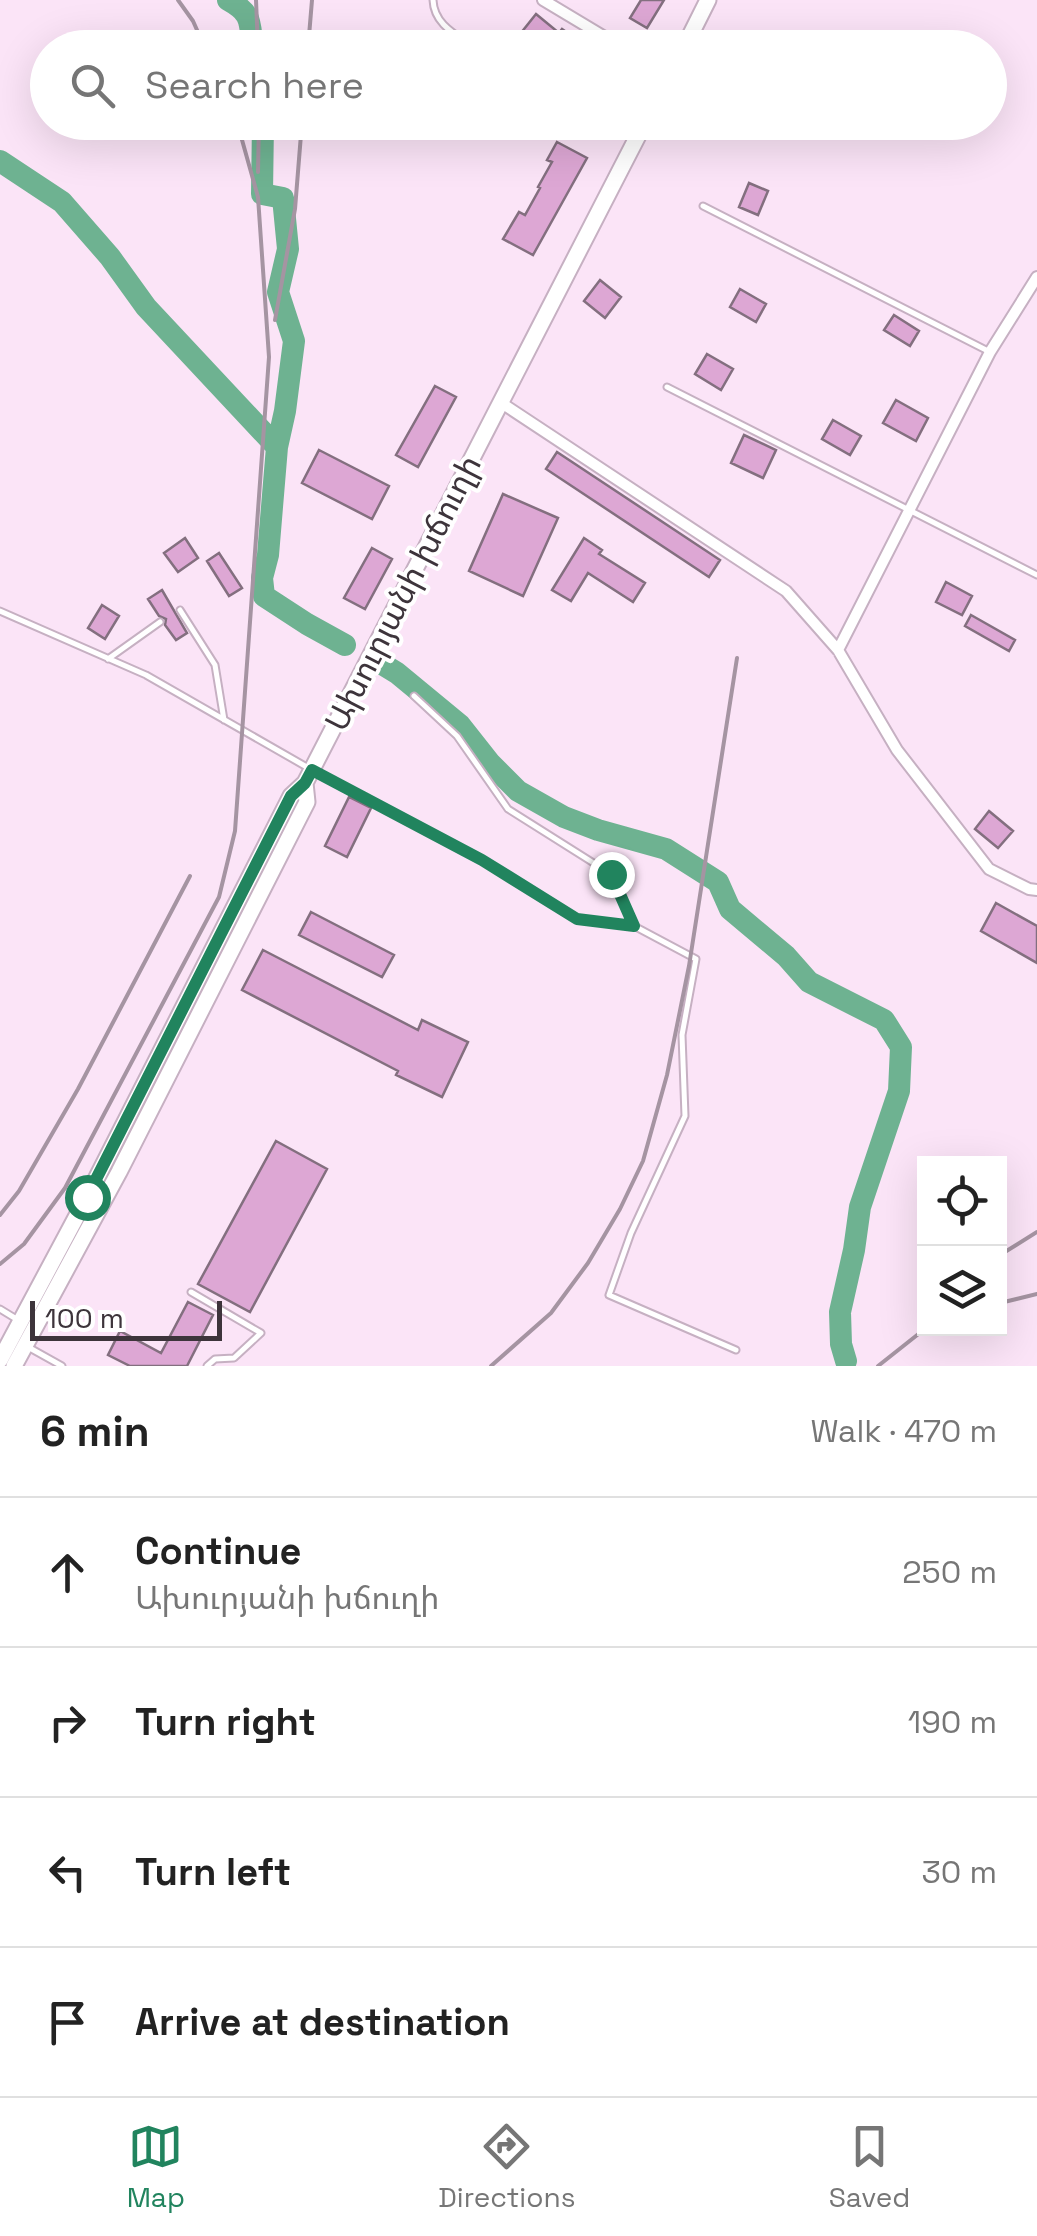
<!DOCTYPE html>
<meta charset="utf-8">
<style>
:root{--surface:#fff;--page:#f2f2f2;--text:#222;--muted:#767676;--line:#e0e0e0;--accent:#21845e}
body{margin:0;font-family:"Space Grotesk","Noto Sans Armenian",sans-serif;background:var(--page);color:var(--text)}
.controls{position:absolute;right:30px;bottom:30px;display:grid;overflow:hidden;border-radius:0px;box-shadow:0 10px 40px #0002}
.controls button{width:90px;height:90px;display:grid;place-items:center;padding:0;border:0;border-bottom:2px solid var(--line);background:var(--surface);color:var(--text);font:50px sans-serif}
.scale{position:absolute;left:30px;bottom:25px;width:192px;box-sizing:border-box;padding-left:10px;border:5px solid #3d343b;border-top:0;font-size:28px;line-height:35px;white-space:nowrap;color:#3d343b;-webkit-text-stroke:8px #fff;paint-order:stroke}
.stop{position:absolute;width:30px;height:30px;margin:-22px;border:8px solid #21845e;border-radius:50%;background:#fff}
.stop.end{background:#21845e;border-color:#fff;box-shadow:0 2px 10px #0008}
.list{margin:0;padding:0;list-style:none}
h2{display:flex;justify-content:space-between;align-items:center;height:130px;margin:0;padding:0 40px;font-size:42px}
h2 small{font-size:32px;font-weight:400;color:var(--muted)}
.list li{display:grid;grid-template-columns:65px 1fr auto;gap:30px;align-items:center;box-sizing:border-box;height:150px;padding:0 40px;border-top:2px solid var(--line)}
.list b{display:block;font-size:38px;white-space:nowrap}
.list p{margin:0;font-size:32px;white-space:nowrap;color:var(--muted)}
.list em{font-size:32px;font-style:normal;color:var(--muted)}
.icon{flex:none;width:55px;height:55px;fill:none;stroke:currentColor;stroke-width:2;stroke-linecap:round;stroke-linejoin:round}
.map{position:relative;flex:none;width:1037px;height:1366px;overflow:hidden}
.search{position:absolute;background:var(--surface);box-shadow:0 10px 40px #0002;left:30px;right:30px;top:30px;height:110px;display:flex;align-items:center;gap:25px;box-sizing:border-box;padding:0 35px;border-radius:55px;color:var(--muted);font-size:38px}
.sheet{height:730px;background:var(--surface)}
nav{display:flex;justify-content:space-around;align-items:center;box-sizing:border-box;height:140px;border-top:2px solid var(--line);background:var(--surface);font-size:28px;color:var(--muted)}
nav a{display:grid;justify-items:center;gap:5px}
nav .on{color:var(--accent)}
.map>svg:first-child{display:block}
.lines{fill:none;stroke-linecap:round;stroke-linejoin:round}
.river{stroke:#6eb291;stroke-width:22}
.building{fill:#dda7d4;stroke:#836f7f;stroke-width:2.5}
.lane-casing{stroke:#c6b0c2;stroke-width:9}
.street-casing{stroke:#c6b0c2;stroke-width:14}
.secondary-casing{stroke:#c6b0c2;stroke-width:19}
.lane{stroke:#fff;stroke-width:5}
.street{stroke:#fff;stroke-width:10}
.secondary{stroke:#fff;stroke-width:15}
.rail{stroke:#a594a2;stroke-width:4}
.route{stroke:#21845e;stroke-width:12}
.labels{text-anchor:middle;stroke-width:8;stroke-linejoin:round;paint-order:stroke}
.street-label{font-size:32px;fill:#3d343b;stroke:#fff}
</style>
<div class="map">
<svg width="1037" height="1366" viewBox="0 0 1037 1366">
<rect width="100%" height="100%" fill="#fbe4f7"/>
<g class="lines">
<path class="river" d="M228,0C253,14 249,21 253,48
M263,122L262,194L283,198L288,249L278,292L294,341L285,411L277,447L268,555L262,578L264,596L307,624L345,645
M0,161L62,202L110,257L146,307L277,447
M379,662L397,673L460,725L490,763L518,791L564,817L598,830L666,849L718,882L730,909L786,956L809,982L884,1020L901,1047L899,1091L860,1207L854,1250L840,1312L841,1344L846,1361"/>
</g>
<path class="building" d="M641,0H664L647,28L630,18Z
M536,14L559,33L562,29L578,40L573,48H518L513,43Z
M557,142L587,158L533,255L503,239L519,212L525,215L540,188L538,187L552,162L547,160Z
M749,183L768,191L758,215L739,207Z
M600,280L621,297L605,318L584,301Z
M740,289L766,304L756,322L730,307Z
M894,315L919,331L910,346L884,330Z
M707,354L733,369L721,390L695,374Z
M435,386L456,397L418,467L396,455Z
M896,400L928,418L916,441L883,423Z
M833,420L861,436L850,455L822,439Z
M744,435L776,450L763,478L731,463Z
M319,450L389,486L372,519L302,483Z
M557,452L720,560L709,577L546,469Z
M503,494L558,518L523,596L469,571Z
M185,538L198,558L178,572L164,553Z
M584,538L602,550L599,554L645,583L633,602L588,573L571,601L552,590Z
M372,548L392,559L365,609L344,598Z
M219,553L242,588L229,596L207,561Z
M946,582L972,596L962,615L936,602Z
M162,590L187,633L176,640L165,625L166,619L159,616L148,599Z
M102,605L119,616L105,639L88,628Z
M971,615L1015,640L1009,651L965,626Z
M349,797L371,808L347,857L325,846Z
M989,811L1013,831L998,848L975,829Z
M996,903L1037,926V963L981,931Z
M311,912L394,955L382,977L299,935Z
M263,950L418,1030L422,1020L468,1042L442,1097L396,1075L398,1071L242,990Z
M276,1141L327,1169L250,1312L198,1284Z
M188,1302L213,1315L187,1366H130L108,1355L120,1331L161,1353Z"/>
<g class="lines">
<defs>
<path id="lane" d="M433,0C434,25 457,35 475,48
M703,206L988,351
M667,387L1037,575
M180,610L215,665L224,720
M0,611L146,675L312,770L482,860L577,919L634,926L696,959L682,1035L685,1116L631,1233L609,1295L736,1350
M108,659L160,622
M414,696L457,736L508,809L611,874L634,926
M191,1292L261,1333L234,1358L215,1359L207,1366
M0,1309L18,1320
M28,1347L62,1366"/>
<path id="street" d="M543,0L623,48
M500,402L786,591L838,650L897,750L989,869L1029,889L1037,890
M838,650L990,352L1037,277"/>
<path id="secondary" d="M684,48L708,0
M0,1360L87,1197L291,796L305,783L645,122
M14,1366L119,1172L307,802L305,783"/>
</defs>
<use href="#lane" class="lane-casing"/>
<use href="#street" class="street-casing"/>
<use href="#secondary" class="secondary-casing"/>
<use href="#lane" class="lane"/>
<use href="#street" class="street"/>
<use href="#secondary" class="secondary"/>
<path class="rail" d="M178,0L193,21L205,48
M256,0L258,48
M308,48L312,0
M258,172L259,122
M275,320L295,209L302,122
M0,1215L19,1191L78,1089L190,876
M1000,1255L1037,1232
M0,1264L24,1244L65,1188L219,897L235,831L269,357L258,197L237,122
M1000,1303L1037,1294
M491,1366L551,1313L588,1263L620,1209L643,1161L667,1075L689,966L737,658
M878,1366L926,1328"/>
</g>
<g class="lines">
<path class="route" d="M87,1197L291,796L305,783L312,770L482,860L577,919L634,926L611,874"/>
</g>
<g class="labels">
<g class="street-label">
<text transform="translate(403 593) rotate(-63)" y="11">Ախուրյանի խճուղի</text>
</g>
</g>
</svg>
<div class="controls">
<button><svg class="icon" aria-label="locate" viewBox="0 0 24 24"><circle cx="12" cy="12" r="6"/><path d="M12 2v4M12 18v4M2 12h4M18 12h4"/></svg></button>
<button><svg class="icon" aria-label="layers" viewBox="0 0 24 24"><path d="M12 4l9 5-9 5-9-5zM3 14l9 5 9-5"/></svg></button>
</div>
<div class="scale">100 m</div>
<div class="stop" style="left:87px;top:1197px"></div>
<div class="stop end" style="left:611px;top:874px"></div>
<div class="search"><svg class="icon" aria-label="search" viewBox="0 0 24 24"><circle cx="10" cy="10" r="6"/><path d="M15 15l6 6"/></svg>Search here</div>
</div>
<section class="sheet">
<h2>6 min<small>Walk · 470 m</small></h2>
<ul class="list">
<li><svg class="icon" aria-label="ahead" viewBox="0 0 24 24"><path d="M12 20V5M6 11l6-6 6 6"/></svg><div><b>Continue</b><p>Ախուրյանի խճուղի</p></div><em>250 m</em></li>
<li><svg class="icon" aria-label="right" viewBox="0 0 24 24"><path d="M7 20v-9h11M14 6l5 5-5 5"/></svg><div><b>Turn right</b></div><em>190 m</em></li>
<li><svg class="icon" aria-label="left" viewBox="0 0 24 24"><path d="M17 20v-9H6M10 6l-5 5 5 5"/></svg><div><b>Turn left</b></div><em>30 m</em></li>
<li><svg class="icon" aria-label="arrive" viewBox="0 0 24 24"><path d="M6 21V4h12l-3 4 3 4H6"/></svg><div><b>Arrive at destination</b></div></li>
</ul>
</section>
<nav>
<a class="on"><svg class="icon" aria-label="map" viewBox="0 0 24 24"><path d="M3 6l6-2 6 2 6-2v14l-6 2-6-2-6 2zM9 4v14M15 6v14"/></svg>Map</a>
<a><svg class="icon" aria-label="directions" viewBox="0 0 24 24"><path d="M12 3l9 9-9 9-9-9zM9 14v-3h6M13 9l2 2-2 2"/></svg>Directions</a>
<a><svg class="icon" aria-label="saved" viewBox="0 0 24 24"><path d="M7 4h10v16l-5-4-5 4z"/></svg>Saved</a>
</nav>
